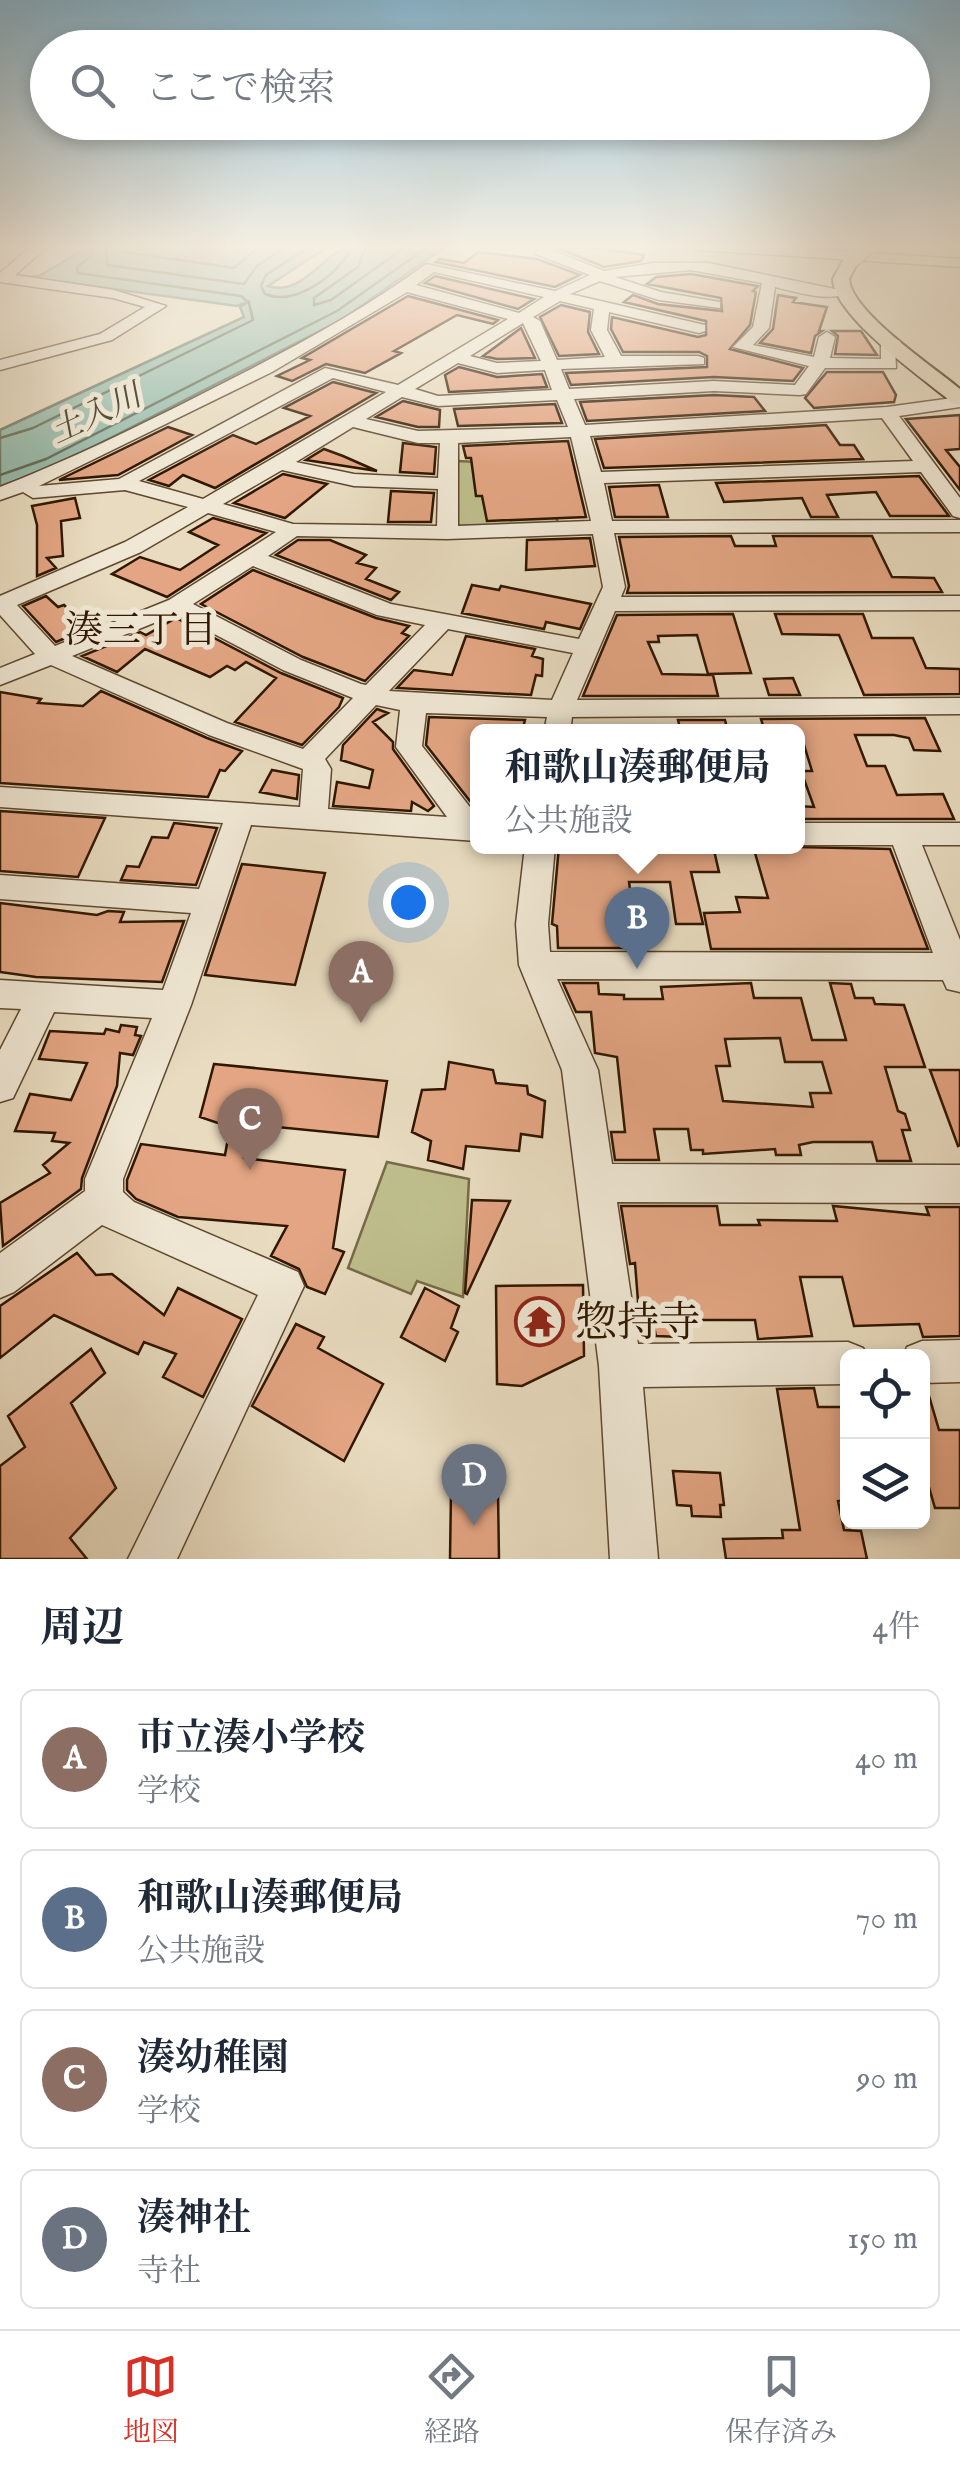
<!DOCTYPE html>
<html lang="ja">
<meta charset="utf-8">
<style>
:root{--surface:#fff;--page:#f2f2f3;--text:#1f2937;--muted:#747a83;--line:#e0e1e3;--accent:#d93025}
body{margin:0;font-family:"IM FELL English","Noto Serif JP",serif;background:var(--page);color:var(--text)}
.controls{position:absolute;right:30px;bottom:30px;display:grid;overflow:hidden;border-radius:15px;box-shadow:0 5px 15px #0003}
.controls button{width:90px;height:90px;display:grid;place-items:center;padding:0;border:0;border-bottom:2px solid var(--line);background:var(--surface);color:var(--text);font:50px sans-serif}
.you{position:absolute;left:408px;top:902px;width:35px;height:35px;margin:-25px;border:8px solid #fff;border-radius:50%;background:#1a73e8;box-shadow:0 0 0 15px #1a73e833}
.badge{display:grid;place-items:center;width:65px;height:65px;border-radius:50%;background:var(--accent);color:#fff;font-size:32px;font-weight:700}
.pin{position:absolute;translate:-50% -82px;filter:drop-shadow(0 2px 5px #0008)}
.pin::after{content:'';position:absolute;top:52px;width:35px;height:30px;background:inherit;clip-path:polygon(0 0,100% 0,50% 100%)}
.popup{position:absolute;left:470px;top:724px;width:335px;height:130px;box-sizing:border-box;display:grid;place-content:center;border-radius:15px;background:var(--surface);filter:drop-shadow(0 2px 8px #0005);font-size:32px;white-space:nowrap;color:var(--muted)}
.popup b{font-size:38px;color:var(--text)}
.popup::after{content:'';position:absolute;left:50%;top:100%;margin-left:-20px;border:20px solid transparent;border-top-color:var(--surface)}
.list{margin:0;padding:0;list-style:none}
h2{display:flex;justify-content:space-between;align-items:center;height:130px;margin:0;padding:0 40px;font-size:42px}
h2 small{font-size:32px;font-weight:400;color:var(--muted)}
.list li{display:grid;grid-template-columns:65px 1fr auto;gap:30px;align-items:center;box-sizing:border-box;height:140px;margin:0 20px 20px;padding:0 20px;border:2px solid var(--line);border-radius:15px}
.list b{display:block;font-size:38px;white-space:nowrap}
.list p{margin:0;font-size:32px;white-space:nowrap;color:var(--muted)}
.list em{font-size:32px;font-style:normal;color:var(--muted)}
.icon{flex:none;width:55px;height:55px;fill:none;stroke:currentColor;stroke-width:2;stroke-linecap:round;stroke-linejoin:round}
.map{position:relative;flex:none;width:960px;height:1559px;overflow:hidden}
.search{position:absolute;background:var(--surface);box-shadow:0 5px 15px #0003;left:30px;right:30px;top:30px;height:110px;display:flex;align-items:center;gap:25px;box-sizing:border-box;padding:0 35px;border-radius:55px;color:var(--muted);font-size:38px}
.sheet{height:770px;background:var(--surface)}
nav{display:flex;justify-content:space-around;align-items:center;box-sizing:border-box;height:140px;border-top:2px solid var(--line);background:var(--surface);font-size:28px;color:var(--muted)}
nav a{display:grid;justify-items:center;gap:5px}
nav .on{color:var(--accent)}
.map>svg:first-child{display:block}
.green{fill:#bebe8c;stroke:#776a46;stroke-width:2.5}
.water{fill:#98bcac;stroke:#6e7a67;stroke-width:2.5}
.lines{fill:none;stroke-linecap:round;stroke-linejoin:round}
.shore{stroke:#646a56;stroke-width:2.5}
.building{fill:#e3a583;stroke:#301700;stroke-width:2.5;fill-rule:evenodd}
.minor-casing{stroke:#5e4830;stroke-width:3}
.major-casing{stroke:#301700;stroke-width:4}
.minor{fill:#f0e8d5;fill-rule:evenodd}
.major{fill:#e8dbbf;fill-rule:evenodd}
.major-bridge-casing{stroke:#301700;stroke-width:20;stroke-linecap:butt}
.major-bridge{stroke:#e8dbbf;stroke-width:18}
.labels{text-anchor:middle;stroke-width:10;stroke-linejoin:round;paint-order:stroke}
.far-water-label{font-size:32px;font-style:italic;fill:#54513c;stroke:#f0e8d5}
.neighbourhood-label{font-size:38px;fill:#301700;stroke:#f0e8d5}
.near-poi-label{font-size:42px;fill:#301700;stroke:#f0e8d5;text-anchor:start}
</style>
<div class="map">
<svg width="960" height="1559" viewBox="0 0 960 1559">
<rect width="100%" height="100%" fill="#e8dbbf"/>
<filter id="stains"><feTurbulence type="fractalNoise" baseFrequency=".002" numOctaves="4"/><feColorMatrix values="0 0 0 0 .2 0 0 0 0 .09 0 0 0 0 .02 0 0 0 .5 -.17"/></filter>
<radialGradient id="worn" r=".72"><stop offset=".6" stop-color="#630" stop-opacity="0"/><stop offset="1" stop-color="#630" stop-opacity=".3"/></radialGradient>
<path class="green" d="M457,461L545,465L558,524L456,526Z
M387,1162L469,1179L463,1297L417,1281L411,1294L348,1268Z"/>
<path class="water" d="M90,246H329L268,286C302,297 321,255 350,246C370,241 423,246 446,246L343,319L50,469L0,486V430L244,317L240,307L250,301L237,306L26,277L39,276Z"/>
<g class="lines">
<path class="shore" d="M106,246L107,265L244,284L257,266L287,246
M121,246L125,252L234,268L260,246
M310,246L266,275L261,286L265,294C296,307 339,274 353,246
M366,246L358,267L314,298V305L331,300L407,246
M0,438L33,428L253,320L249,303L241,296L78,273L77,267L90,257L93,246
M0,475L46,459L337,311L429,246"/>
</g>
<path class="building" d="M555,247L604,249L644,255L641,261L604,267Z
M478,252L537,259L580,275L555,287L436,262L440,259L464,263Z
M691,274L758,286L753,291L756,292L750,325L730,349L803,368L793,381L714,377L571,385L566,373L707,367V356L699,352H623L611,329L612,317L698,337L706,335V321L624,302L633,295L658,304L722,311L721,298L647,284L656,277Z
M435,276L534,299L518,309L425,283Z
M778,295L796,298L793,302L827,307L819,331H822L815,336L811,353L760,343L773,329Z
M408,296L498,320L493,324L457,315L394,351L401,353L365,373L326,364L292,381L277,376L310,360L302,358Z
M561,305L590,312L588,332L599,354L559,356L540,317Z
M521,328L535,358L497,359L483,356Z
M832,331H861L877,355L835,354L838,336Z
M459,367L497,377L542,374L547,387L449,392L445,375Z
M827,372H883L896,395L894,402L814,408L805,398Z
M333,382L376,393L215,488L183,475L169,486L149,480L233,435L256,444L310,416L284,408Z
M714,395L754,397L765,411L587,421L580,402Z
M403,401L440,410L439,427H418L376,417Z
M555,404L562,423L458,426L454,409Z
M960,415V449L946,450L960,467V490L906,419Z
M826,425L840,445H854L863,459L604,468L595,439Z
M168,427L192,435L118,475L59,480Z
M568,441L586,517L487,521L482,496H476L471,458H466L463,446Z
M403,443L436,447L434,474L400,472Z
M324,449L343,456L377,471L306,460Z
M283,474L327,484L285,518L234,503Z
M919,476L949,516H890L876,492L827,495L838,517H811L802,498L724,502L716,483Z
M659,485L668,517H615L609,487Z
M391,491L434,493L431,522H388Z
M75,498L80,518L61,521L63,556L47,558L56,568L37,576V525L32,506Z
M213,518L266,533L167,597L112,574L140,557L180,570L218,545L189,532Z
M731,536L735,546H776L773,536H872L892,577L934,578L942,592L627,593L629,586L619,537Z
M590,538L595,566L526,570L527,540Z
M298,540H330L366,555L357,563L376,568L366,579L399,592L391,600L276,555Z
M253,570L376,618L409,626L402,633L409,636L365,681L303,657L201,604Z
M472,585L499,590L501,586L591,604L580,629L546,622L544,629L462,613Z
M46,596L58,607L64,605L86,626L102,623L56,642L23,606Z
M733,614L751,673L708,674L697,635L658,636L659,642H648L662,674L713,675L718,696H583L617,615Z
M775,614H863L872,638H913L926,668L960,669V694L864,695L839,635L782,634Z
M176,618L281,673L343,698L339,707L302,745L235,722L276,678L246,662L235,670L227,666L210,677L145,649L117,672L82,656L140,632L146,635Z
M466,636L535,649L532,656L543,659L542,676L536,675L531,695L397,688L414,670L452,675Z
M793,678L800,695H769L764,679Z
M101,691L207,738L242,751L225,771L220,770L208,797L0,783V692L41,699L38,703L83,706Z
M377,709L388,713L373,722L393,742V749L434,806L428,811L412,802L411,811L333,806L337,782L369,788L373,770L341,760L343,745Z
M429,717L525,720L522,732H477V802L470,801L426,745Z
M925,718L940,751L914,750L909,738L894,735H855L867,766H885L897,795L943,794L954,819H797V806L814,807L801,771H812L800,732H765L761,719Z
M678,720H725L728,732H681Z
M272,770L299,775L297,799L260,792Z
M0,811L105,818L78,877L0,871Z
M174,823L217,828L196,885L121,880L127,866L139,867L152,837L168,838Z
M559,846H622L623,852H661L660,846H713L719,872H691L703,924H676L670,882H629L634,917H624L628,948H558L557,926L552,924Z
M753,846L890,849L928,949H711L704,913L740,912L736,897L768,898Z
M242,864L325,873L295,985L205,975Z
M0,903L97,915L108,911L124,912L120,922L184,921L162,982L36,977L0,972Z
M563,983H598L599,994L624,995V999H663L661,987L751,983L754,998H801L812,1040H846L830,983L851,984L855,998H873L875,1004L904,1005L925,1067H885L898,1111L905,1114L910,1130H902L911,1161H877L872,1142H813L799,1145L801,1155H776L775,1149L703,1154V1150H691L688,1129H654L659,1160H615L611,1132H625L617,1057L595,1053L591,1012H576ZM780,1038L785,1062H822L831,1093H810L813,1107L723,1101L716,1066H730L725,1039Z
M121,1025L137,1027L135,1035L141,1036L133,1055L120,1053L117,1086L82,1178L81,1189L3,1246L0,1203L50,1173L43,1165L69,1143L52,1141L55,1133L15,1131L30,1094L71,1100L87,1063L39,1059L50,1031L104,1034L106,1029L119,1032Z
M449,1062L493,1070L496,1083L527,1086L528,1094L545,1101L542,1137L521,1134L519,1151L466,1146L463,1169L428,1160L431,1141L412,1132L422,1090L445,1089Z
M214,1064L387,1081L378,1137L246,1124L244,1158L345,1170L333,1248L344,1252L325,1294L307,1287L299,1269L271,1256L287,1226L178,1217L136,1199L127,1190V1180L141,1144L225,1155L230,1127L200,1117Z
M930,1070H960V1145L958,1146Z
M472,1200L510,1201L467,1294L465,1293Z
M621,1206H717L720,1225H760L758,1220L837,1221L833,1206L929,1215L926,1207H960V1336L923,1337L919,1324L854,1326L842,1277H800L812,1336L758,1339L755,1320H679L681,1337L656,1336L654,1327H640L635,1263L630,1264Z
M77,1253L96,1275L112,1274L164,1315L178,1288L242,1319L203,1397L163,1377L176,1354L144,1342L138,1354L54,1315L0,1358V1306Z
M583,1285L584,1356L522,1386L497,1384L496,1286Z
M425,1288L459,1306L451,1328L458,1332L445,1361L401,1337Z
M296,1324L324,1337L318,1348L383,1384L344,1461L252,1406Z
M91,1349L105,1373L71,1403L116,1488L70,1538L87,1559H0V1466L25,1447L8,1416Z
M814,1388L818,1407H848V1500L838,1501L844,1530L861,1531L867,1559H726L723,1539L783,1538L782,1530H800L777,1389Z
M927,1389L939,1430H960V1508H935L922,1463V1390Z
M673,1471L720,1473L724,1505H720L721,1517L692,1516L691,1506L677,1505Z
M451,1492H498L499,1559H450Z"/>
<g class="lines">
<defs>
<path id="minor" d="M32,246H48L15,275L114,290L166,306L112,340L0,370V360L100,334L145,307L113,298L0,282V273Z
M538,246H552L549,249L604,271L653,263H709L849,292C831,303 796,292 775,287L769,328L753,345L814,357L819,337L827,332L835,337L830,358L881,359V342L893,337L901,342L895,347L896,368H825L806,394L800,395L714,391L574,399L585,425L887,407L960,397V407L899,416L960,498V518L953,516L921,472L604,483L612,521L960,520V532L614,533L625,587L621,597L960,596V610L615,611L577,700L960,698V714L572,717L570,732H544L547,717L426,713L422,746L477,816V841L251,825L191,1005L123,1179V1192L134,1202L298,1272L304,1286L177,1559H128L258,1295L102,1225L14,1292L0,1298V1253L85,1191V1179L152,1018L54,1012L13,1098L0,1102V1050L21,1009L0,1008V980L163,990L191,913L0,899V875L199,889L223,823L0,807V787L300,807L303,769L209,735L51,665L0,685V668L35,654L0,615V596L125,542L188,507L125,490L33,498L23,492L0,500V487C69,460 135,428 202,394C279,355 356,316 426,264L555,291L590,275L536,254ZM691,270L762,283L753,327L733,347L809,366L795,385L714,381L569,389L561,369L704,364V358L698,356H621L607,330L609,312L699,333L705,331V325L570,294L600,281L659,300L720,308V302L661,292L615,277ZM434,272L544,297L519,313L416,285ZM407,292L508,319L398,385L325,368L119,479L39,486L272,372ZM560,301L594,309L591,330L605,357L557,360L540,321L533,317ZM523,323L541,361L497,363L470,356ZM458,363L497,373L545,370L552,390L438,396L415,389ZM333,378L386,392L203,499L139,481ZM402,397L438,406L557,400L568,427L418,431L366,419ZM882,418L913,461L601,472L590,436ZM353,427L418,443H440L438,478L354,474L296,462ZM571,437L591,521L458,526V443ZM282,470L354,486L438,489L437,526L293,524L223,504ZM208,513L276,532L169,600L55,646L17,605L141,552ZM593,534L603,587L579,639L391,604L268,556L297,536L447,539ZM253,566L377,615L425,625L366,685L361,684L301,660L193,604ZM176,614L283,670L353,698L303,749L227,723L72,656ZM448,629L573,653L552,700L389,691ZM376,705L400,710L396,747L447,817L328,809L331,769L325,759Z
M692,246H766L960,259V267L699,250Z
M797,823H960V845H922L960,940V992L947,989L943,980L557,979L598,1070L612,1164L960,1165V1203L617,1202L638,1344L848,1342L863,1348L867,1356H848V1384L643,1387L658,1559H610L599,1366L562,1070L519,965L516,924L525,846H555L548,924L550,952L933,953L893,845H797Z
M960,1340V1382L922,1383V1356H903L907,1347L922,1341Z"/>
<path id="major" d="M846,255L860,258L849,279C851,312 934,367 960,389V405L953,403C924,379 833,316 833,279Z"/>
</defs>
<use href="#minor" class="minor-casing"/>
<use href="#major" class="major-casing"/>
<use href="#minor" class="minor"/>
<use href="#major" class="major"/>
<defs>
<path id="major-bridge" d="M852,258L867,246"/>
</defs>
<use href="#major-bridge" class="major-bridge-casing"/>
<use href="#major-bridge" class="major-bridge"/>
</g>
<linearGradient id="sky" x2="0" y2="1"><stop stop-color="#88b7d0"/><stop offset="0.53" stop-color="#f5efe2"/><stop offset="1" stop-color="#f5efe2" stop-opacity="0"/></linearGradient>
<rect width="960" height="465" fill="url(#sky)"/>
<defs>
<symbol id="temple-ring" viewBox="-11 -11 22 22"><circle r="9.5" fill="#f0e8d5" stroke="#8f2418" stroke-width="1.5"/><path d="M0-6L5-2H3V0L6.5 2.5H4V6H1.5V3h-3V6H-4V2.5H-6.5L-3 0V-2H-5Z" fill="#8f2418"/></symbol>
</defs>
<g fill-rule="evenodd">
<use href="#temple-ring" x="512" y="1294" width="55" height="55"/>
</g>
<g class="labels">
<g class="far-water-label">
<text transform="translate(95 413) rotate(-25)" y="11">土入川</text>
</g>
<g class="neighbourhood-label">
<text x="141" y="642">湊三丁目</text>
</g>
<g class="near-poi-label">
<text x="575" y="1336">惣持寺</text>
</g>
</g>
<rect width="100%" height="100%" filter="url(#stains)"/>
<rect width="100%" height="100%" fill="url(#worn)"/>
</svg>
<div class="controls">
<button><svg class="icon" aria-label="locate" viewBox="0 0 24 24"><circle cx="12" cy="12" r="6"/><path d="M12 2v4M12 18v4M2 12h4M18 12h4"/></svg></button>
<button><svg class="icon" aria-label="layers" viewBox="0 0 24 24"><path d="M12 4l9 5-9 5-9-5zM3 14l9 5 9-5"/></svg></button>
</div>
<div class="you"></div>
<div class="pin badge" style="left:361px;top:1023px;background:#8d6e63">A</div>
<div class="pin badge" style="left:637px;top:969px;background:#5c6f8a">B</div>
<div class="popup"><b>和歌山湊郵便局</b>公共施設</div>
<div class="pin badge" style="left:250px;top:1170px;background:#8d6e63">C</div>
<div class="pin badge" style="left:474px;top:1526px;background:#6b7280">D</div>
<div class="search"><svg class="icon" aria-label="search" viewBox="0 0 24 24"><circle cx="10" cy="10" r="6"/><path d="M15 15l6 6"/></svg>ここで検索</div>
</div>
<section class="sheet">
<h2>周辺<small>4件</small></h2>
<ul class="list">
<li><span class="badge" style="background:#8d6e63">A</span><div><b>市立湊小学校</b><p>学校</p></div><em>40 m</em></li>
<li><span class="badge" style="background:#5c6f8a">B</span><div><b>和歌山湊郵便局</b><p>公共施設</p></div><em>70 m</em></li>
<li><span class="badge" style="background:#8d6e63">C</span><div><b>湊幼稚園</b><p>学校</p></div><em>90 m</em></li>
<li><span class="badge" style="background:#6b7280">D</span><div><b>湊神社</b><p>寺社</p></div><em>150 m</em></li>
</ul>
</section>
<nav>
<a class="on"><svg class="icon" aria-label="map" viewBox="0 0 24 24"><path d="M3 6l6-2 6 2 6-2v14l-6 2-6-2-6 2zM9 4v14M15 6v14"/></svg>地図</a>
<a><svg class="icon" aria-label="directions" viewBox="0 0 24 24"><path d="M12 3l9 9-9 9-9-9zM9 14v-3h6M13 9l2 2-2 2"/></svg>経路</a>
<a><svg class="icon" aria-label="saved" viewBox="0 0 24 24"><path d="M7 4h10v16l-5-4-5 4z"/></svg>保存済み</a>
</nav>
